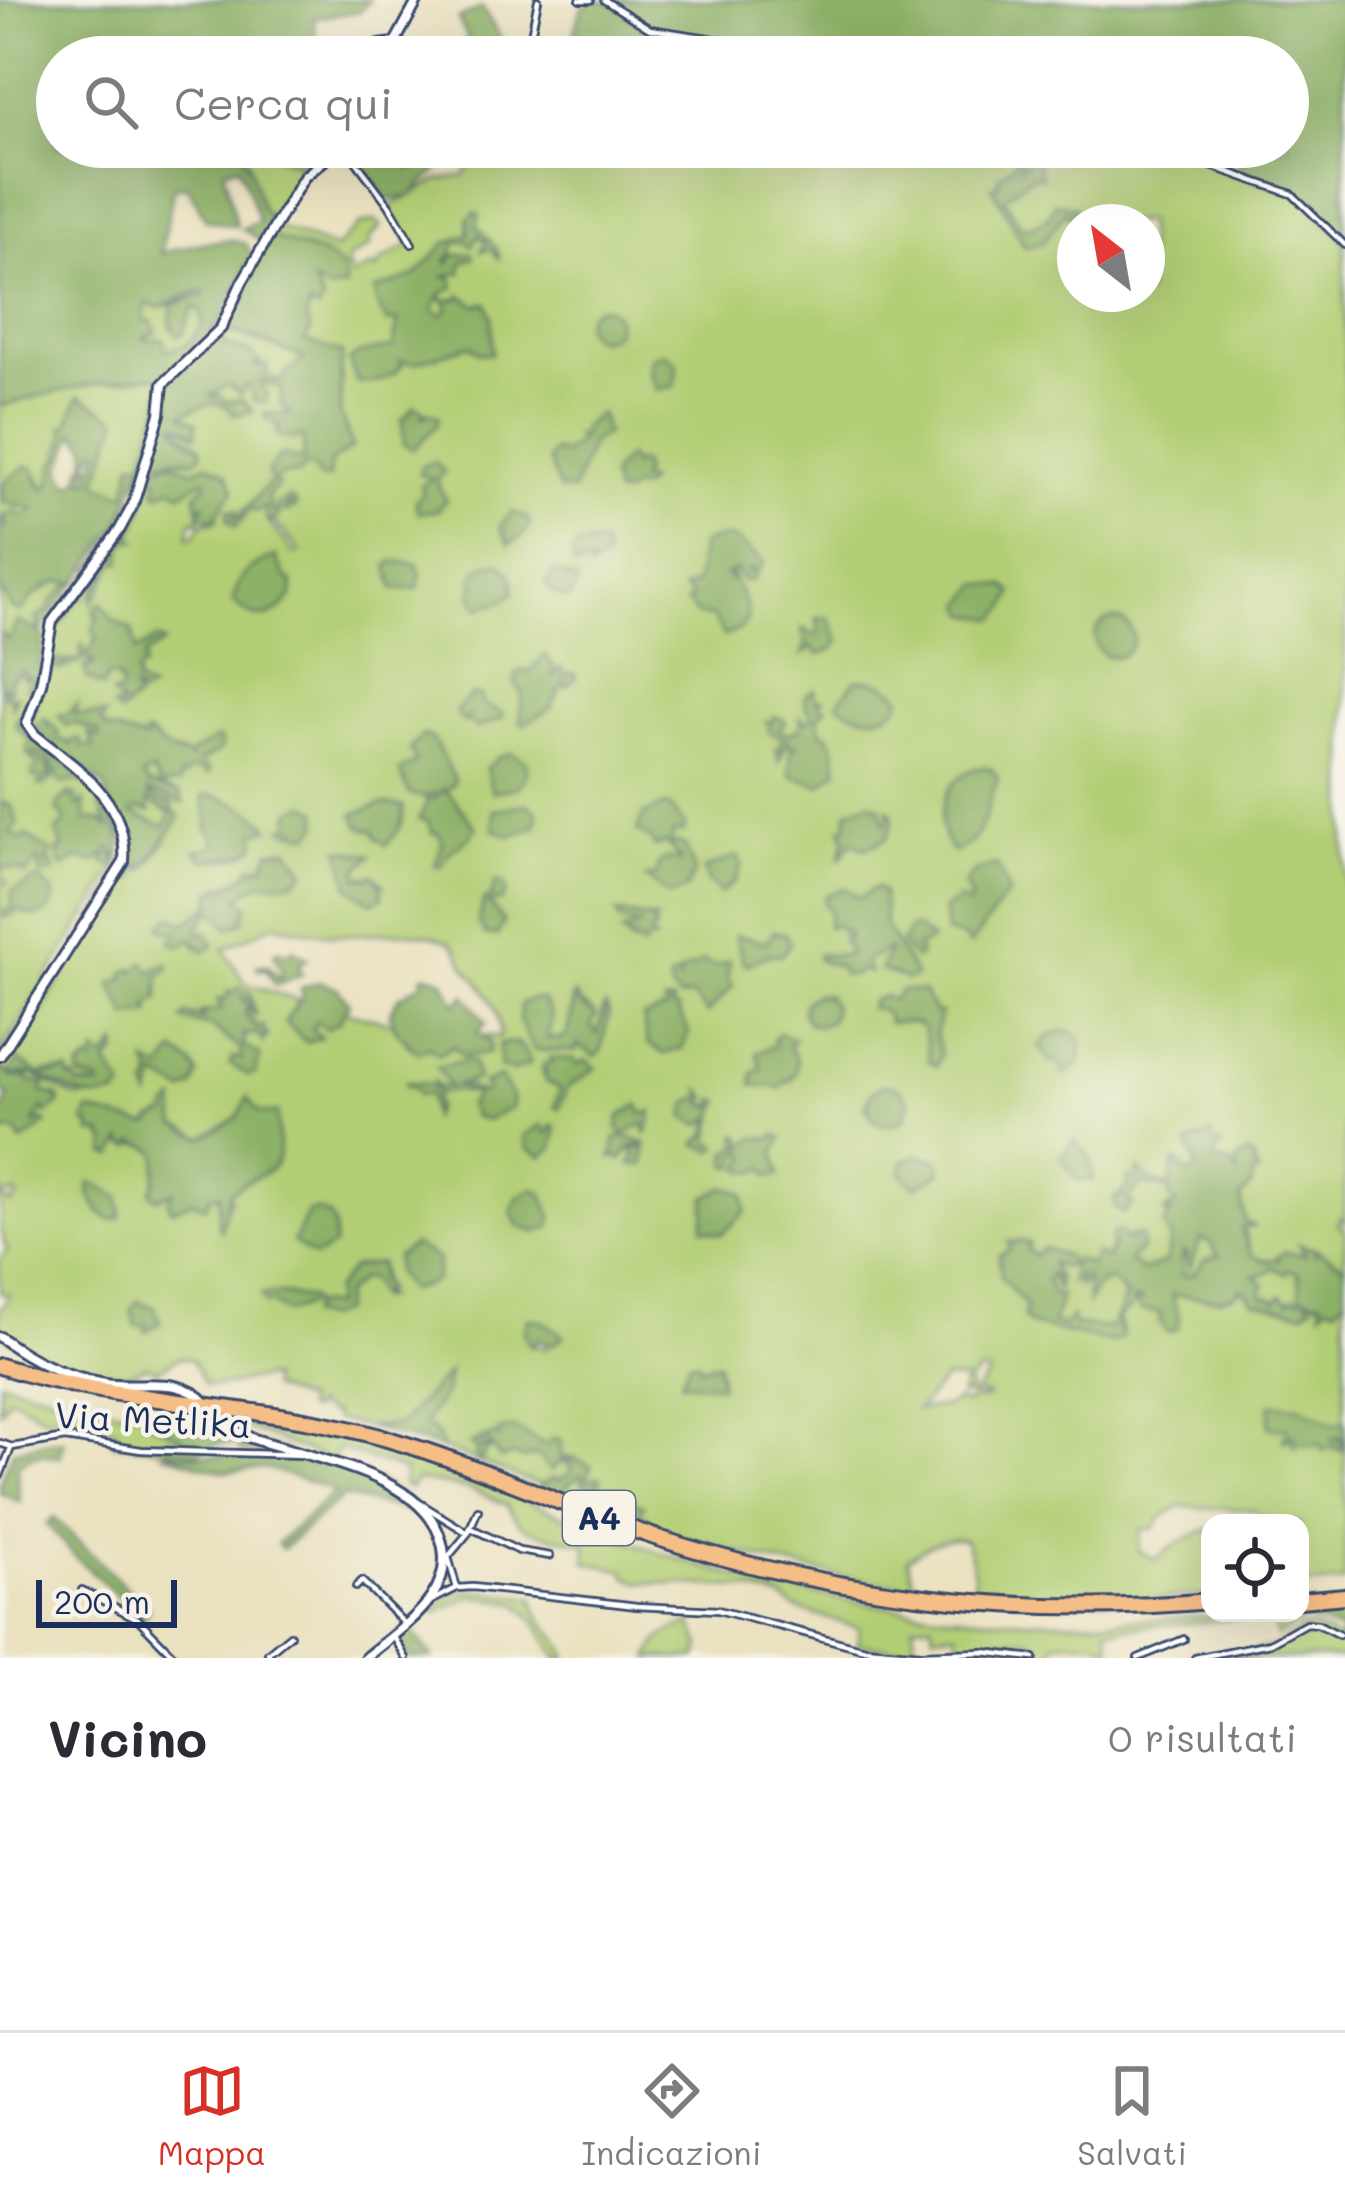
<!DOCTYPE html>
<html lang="it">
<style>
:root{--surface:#fff;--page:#f2f2f3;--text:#2b2b33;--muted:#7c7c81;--line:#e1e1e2;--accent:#d93025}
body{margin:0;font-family:Mali,sans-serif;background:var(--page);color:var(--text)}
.controls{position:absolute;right:36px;bottom:36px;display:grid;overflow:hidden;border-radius:24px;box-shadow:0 12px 48px #0002}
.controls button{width:108px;height:108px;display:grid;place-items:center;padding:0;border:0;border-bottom:3px solid var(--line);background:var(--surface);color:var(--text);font:60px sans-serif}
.compass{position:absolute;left:1057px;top:204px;width:108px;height:108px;border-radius:50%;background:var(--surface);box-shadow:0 12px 48px #0002;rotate:329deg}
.scale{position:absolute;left:36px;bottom:30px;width:141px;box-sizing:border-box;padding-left:12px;border:6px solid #1b2f5e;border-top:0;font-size:33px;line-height:42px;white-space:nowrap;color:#1b2f5e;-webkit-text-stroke:9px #f7f3e8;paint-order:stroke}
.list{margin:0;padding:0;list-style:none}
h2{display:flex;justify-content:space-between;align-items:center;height:156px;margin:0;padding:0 48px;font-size:51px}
h2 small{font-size:39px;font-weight:400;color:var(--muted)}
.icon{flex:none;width:66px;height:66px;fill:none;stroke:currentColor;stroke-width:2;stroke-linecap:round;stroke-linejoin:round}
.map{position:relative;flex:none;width:1345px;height:1658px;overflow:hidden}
.search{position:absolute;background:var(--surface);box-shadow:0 12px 48px #0002;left:36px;right:36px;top:36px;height:132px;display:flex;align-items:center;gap:30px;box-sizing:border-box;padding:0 42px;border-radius:66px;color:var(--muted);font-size:45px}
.sheet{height:372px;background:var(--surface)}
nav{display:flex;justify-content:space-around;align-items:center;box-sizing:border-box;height:168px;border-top:3px solid var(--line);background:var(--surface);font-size:33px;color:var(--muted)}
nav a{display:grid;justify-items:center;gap:6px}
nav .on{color:var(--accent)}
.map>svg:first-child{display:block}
.green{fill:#b2ce74;stroke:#667e69;stroke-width:3;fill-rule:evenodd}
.forest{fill:#8db166;stroke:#547062;stroke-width:3;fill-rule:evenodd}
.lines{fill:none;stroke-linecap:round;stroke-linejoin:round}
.minor-casing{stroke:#3a4a6d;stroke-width:10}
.tertiary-casing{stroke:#3a4a6d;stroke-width:14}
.motorway-casing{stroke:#3a4a6d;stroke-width:20}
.minor{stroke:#fff;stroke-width:4.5}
.tertiary{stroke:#fff;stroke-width:8}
.motorway{stroke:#f6be87;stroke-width:14}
.labels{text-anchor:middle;stroke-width:9;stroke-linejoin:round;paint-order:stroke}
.shield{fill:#f7f3e8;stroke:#5d6a87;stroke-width:3}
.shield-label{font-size:33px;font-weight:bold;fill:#1b2f5e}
.street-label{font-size:36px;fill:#1b2f5e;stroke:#f7f3e8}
</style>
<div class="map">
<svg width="1345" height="1658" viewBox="0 0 1345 1658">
<rect width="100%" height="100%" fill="#f7f3e8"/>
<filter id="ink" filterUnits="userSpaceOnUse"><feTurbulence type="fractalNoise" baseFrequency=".00833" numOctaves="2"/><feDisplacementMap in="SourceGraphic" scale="24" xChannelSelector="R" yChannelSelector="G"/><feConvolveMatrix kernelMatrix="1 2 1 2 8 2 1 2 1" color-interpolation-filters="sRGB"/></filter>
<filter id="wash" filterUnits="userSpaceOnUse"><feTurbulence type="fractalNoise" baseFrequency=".004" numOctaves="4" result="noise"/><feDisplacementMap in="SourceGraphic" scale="48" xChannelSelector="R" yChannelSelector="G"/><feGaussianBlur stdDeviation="2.7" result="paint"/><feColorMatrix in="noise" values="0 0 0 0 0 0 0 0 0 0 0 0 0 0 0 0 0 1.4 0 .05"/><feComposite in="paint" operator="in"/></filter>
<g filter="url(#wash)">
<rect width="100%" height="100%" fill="#eae1c0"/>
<path class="green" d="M618,0H1345V1223L1340,1217L1337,1223L1345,1230V1266L1320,1251L1314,1256L1315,1249L1301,1245L1316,1261L1315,1269L1307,1273L1297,1266L1313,1260L1286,1252L1278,1257L1281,1261L1259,1258L1247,1267L1253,1277L1267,1274L1271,1267L1280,1271V1267L1286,1273L1285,1268L1294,1269L1301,1276L1311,1275L1303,1281L1297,1278L1305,1285L1301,1287V1301L1294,1298L1290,1303L1281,1295L1277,1302L1269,1296L1265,1299L1261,1293L1264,1284L1257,1277L1251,1281L1257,1286L1250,1289L1248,1282L1245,1283L1249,1276C1248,1263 1248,1266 1251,1252L1245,1232L1239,1227L1254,1226L1245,1223L1241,1197L1252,1185V1174L1257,1172L1248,1154L1238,1161V1174L1231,1164L1215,1161L1212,1157L1222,1145H1214L1211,1135L1188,1145L1201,1175V1189L1205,1188L1206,1181L1219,1190L1222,1180L1216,1175L1218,1168L1223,1167L1219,1174L1225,1178L1222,1194L1218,1196L1211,1190L1198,1200L1193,1189L1198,1195L1201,1192L1177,1161L1169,1186L1151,1181L1139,1169L1136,1172L1140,1179L1128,1178L1129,1185L1121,1193L1122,1198L1115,1197L1113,1201L1123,1214L1132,1204L1126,1201L1142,1183L1170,1190L1169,1195L1177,1206L1170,1207L1172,1216L1168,1210L1164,1212L1170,1217L1164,1225L1171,1237L1166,1259L1180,1262L1184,1250L1189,1269L1201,1239L1209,1242L1220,1256L1205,1260L1194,1274L1182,1276L1180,1268L1166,1262L1141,1271L1129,1259L1142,1249L1141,1237L1137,1234L1132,1242L1130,1237L1126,1241L1120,1232H1115L1107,1260L1095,1253L1093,1263L1087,1266L1078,1259L1072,1262V1282L1081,1273L1080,1286L1088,1274V1302L1098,1285L1110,1280L1123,1287L1121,1293L1129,1295L1123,1298L1117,1318L1131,1308L1133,1299L1142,1298L1145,1301L1136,1304L1141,1310L1160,1313V1322L1168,1332L1177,1329L1179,1318L1171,1295L1220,1299L1235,1295L1238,1289L1248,1293L1253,1301L1302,1312L1312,1306L1304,1297L1316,1302L1323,1301V1309L1326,1305L1336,1307L1345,1298V1582L1300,1586L1306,1584L1300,1579V1523H1274L1253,1510L1180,1506L1162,1517L1153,1530H1141L1139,1551L1155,1559L1181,1541L1210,1529V1595L1131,1601L958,1592L971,1589C979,1574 969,1556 965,1540C939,1535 927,1547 907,1559L915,1585L937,1589C838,1580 738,1556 644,1524L651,1521L639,1510L643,1505L626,1499L628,1504L619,1505L613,1496L606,1495L607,1511L578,1501L580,1494L568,1492L565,1486L581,1475L584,1486L601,1483L600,1478L585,1479L590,1466L574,1458H562L560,1441L556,1439L546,1446L514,1428L499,1431L501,1439L494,1435L486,1438L492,1446L484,1449L482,1439L471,1443L479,1450L475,1454L480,1461L485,1452L493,1448L501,1459L513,1455L523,1459L537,1455L551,1470L563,1461L573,1470L560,1481L554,1478L539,1485L443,1449L437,1435L424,1424L445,1393L447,1374L400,1425L368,1427L334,1419V1413L328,1414L315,1405L313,1410L305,1409V1401L270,1388V1378C245,1377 231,1389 205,1385L192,1360L180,1357L157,1370L146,1366C102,1390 37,1361 0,1333V1308L6,1303L8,1294L0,1293V1258L7,1251L0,1229V1196L10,1204L18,1197L16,1192L10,1196L0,1193V1132L16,1131L22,1142L46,1124L44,1121L34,1123L44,1107L47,1113L60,1102L58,1096L42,1092L41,1084L26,1082V1076L19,1080L1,1068V1061L40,1013L106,898L117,899L115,892L109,894L117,883H123L126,874L133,879L136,867L142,871C158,857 167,836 180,817L173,812L165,827L132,814L136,809L149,811L147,800L168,812L173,810L172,804L160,802L146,791L183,802L180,795L144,782L141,775L153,772L160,785L180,783V776H186L187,771L199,770L208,774L209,771L194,761L205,760L221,747L219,739L191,754V761L188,755L165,750L151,735H145L149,741L107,729L100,721L106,715H74L76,704L68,714L59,716L67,726L73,723L101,734L99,739L89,734L94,747H82L80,739L72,741L76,747L55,736L58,731L51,725L48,728L47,719H43L39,728L35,730L31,719L47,666L61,670L86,658L95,660L85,667L87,678L103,687L106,677L116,676L118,682H123L119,693L113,695L123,705L113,707L120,714L137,698L134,688L141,695L149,690L137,683V672L144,667V655L164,643L158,639L136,651L132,630L113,620L101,603L94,611L95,617H98L93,629L97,638L88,654L82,645L81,660L65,661L63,666L59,660L47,664L53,627L59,626L81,595L84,597L82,593L95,574L91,568L98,571L106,563L107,566L95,584L93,601L116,561L121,562V551L129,538L126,533L132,534L134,530L131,522L137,524L143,509L138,497L141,484L148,486L155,474L159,481L155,490L159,493L170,487L181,493L206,479L207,483L196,494L198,500L202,499L198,505L204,504L199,510L200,522L192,520L188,537H193L202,524L218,519L216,514L234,490L224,474L208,464L192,470L172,462L161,465L163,460H194L202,454L200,446L174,424L178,423L196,435L197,423L183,414C201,405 220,395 235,415L253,411L241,399L226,402L218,394L214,398L208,395L229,384L240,394L246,386L251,388L254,401L265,403L268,394L258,382L281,387V404L291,416L265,415L267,420L281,425L276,432L280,437L296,439L304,434V461L280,455L269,471L271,481L237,519L234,517L238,511H229L228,520L235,526L253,507L257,512L265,506L267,520L295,554L300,551L273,520L282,509L289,511L288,504L294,509L296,503L287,499L277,506V512L271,510L268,496L278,486L274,482L279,475L299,473L304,465L316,469L319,478H329L330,463L352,447L340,412L342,353L304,342L311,330L306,319L309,306L318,309L323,301L311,279L328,291L345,287L344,270L325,255L272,237L278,227L335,249L359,225L375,221L381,226L369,240L370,246L346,260L353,276L373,266L376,270L381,261L411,244L388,208L438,180L464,176L481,147H1288V57H699L681,33C655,30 631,26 618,0ZM1075,222H1147V294H1075ZM276,556L284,575L293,583L292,597C270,623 256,623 233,602C238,573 251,566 276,556ZM207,795C232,797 244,815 265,821L269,829L256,831L255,845C243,859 212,866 197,854V850L211,848L216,841L207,828L210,824L203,797ZM288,849L305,871C289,891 274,877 255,886C248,889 243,895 237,899L248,905L243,922L229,928L210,906L212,891C230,881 238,885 252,867L259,871L258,867H264L270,851ZM341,849L371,855L358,869V878L364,875L369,879L372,874L376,877L378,885L381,881L384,885L380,890L383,897L372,903L349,886ZM495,882L503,883L506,892L502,900L489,902L503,922L497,935H486L478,922L484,900L492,896ZM207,908L209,913L198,928L200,935L206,932L214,946L205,951L196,946L193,938L178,946L171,941L178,932L164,930L161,925L173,916L185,924ZM617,913L656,919L652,925L656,929L649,934L654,940H647L643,947L630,942L623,933L640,926L620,921ZM274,924C295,928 317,934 338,935C373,936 417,925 450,942C460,948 461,963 470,972C487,991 501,1011 500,1037L480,1035L489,1042L488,1053L464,1056L452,1046L439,1055L429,1047L418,1051L410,1047L393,1023L343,1011L338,1022L327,1028L318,1020L312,1029L319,1038L306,1042L285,1022L299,1000L246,984L224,949ZM143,962L151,972L167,963L170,968L159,976L156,990L159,998L147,1005L151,1012L128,1017L111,984L126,979L125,973L131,968L133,973L141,969ZM239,987L250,993L255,1014L249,1011L251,1005L246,997L240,998L247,1007L242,1010L254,1022L248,1029H257L256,1034L241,1035L245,1038L244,1047L260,1055L255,1074L248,1075L230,1064L233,1057L241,1059V1049L212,1027L183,1019L187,1015L202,1018V1012L223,1009L219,1001L223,1002V998L227,1001L228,991L234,993ZM817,994L827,995L833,1016L826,1022L809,1024L802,1012L807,1001ZM573,996L595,1014L591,1026L598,1035L603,1007L606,1006L609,1013L601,1052L595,1056L578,1045L575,1051L535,1050L519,1020L521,1004L533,999L543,1000L552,1017L547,1039H562L568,1034ZM778,1034L794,1039L788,1044C807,1082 789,1089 753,1085V1074L762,1068L757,1053L775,1045L774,1039ZM505,1043H519L530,1064L512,1071L500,1067L499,1044ZM117,1045V1052L107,1064L123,1087L117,1096L75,1097L38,1078L46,1072H68L69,1080L74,1078L78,1085L100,1087L101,1083L80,1078L79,1069L89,1061L93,1063L97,1053L104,1060ZM175,1052L193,1065L198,1075L193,1087L184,1092L156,1076L150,1096L147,1089L152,1075L148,1064L161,1071ZM550,1058L574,1059L578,1066L585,1060L596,1068L568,1087L559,1108L560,1088L546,1082L547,1073L542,1070L544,1064L554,1063ZM467,1060L472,1063L477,1079L468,1084L455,1082L472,1091L455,1090L434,1095L436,1107L432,1116L429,1094H419L414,1087L406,1084H427L430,1090L437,1091L436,1087L450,1086L437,1067ZM500,1077L512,1097V1107L487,1120L473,1116L469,1105L477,1095L474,1090L484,1093L487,1088L483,1084ZM882,1086C898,1087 904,1089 910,1104L904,1120L876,1122L865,1106L871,1093ZM248,1098L251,1107L261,1114L277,1113C281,1184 280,1159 229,1192L231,1200L225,1205L220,1229V1192L208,1196L206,1206L192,1201L172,1210L168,1202L174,1192L157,1198L150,1192L155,1183L158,1154C141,1137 138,1148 125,1145L124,1139L114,1155L107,1154V1142L100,1133H91V1125L85,1123L89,1111L144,1125L155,1123L152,1120L169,1113L167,1108L175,1101L176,1125L203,1138L237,1118ZM639,1106L641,1114L652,1112L647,1134L646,1121L624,1133L618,1128L621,1116ZM542,1125L546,1134L553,1125L556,1129L553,1148L541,1156L528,1149L524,1136ZM625,1136L645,1143L644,1166L631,1163L637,1157L631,1149H642V1144L630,1147L621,1160L618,1155L612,1157L617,1138ZM1074,1140L1090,1158L1093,1179L1078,1181L1062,1157ZM91,1183L119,1197L121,1217L111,1220L100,1213L89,1193ZM725,1187L743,1193L746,1211L721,1234L704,1228L706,1197ZM533,1189L542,1193L552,1217L551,1226L535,1232L519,1226L512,1212L518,1197ZM317,1210L334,1225V1245L315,1256L293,1242L308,1213ZM1020,1241L1030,1244L1027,1249L1033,1256L1044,1248L1068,1257L1070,1264L1063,1267L1050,1262L1059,1281L1056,1287L1049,1274L1047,1281L1054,1298L1060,1297L1053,1323L1065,1325L1072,1318L1073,1325L1111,1328L1117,1319L1121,1323L1122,1337L1112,1343L1031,1325L1024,1318L1026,1306L1001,1277L1000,1255L1011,1249L1008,1242ZM413,1245L438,1259L436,1279L430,1284L408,1290L396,1273V1257ZM380,1264L384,1297L379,1298L370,1280L361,1279L344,1294L342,1311L324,1319L309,1315L314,1304L334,1306V1290L353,1267ZM138,1301L155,1308L160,1323L147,1330L146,1325H136L131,1310ZM528,1319L543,1321L563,1336L546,1345V1349L530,1345L524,1333ZM689,1362H698L701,1367L718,1363L720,1385L681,1382ZM981,1371L989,1374L976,1391L981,1396L987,1394V1398L976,1400L974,1394L966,1404L958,1400L946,1406L917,1410L945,1379L965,1380L961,1395L970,1394L969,1381Z
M253,147L308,168L271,217L263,213L248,160L238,153Z
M201,290L205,294C189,303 167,304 171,329L182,334L194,306L200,308L203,325L187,346L165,350L158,339L145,340L148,324L143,319L145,303L166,306Z
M223,329L305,358L281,381L266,377L252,367L255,363L251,354L224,345Z
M156,376L162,380L159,408L141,469L132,463L126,496L97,483L117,419L79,396L68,427H62L66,435L52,480L45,489L37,474L15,506L35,508L25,518L13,512L3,518L8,526L0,529V406L78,386Z
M61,579L76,583L53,600L38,630L44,636L27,626L22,670L32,678L37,689L39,671V692L26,718L30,704L22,705L24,711L16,717V726L31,739L27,753L39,765L38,776L43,780L45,768L38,758L30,755L34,751L46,754L54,775L60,773L96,789L103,797L99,803L109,828L103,822L86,821L84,803L78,807L75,796L58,804L65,817L67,864L75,858L96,862L111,848L118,855L115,862L113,855L109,862L117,867L0,1052V885L7,884L5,878L0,880V872L6,868L27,870L37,859L47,866L49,851L26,835L22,840L9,833L16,818L11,806L0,802V694L1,690L10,688L9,680L18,674L0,661L8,640L0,633V588L12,609Z
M0,1381L85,1404L145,1414L150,1422L180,1436L169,1450L113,1443L116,1429L85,1424L61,1413L46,1418L10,1396L0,1411Z
M228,1421C300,1431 371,1444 440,1468C541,1503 635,1550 740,1577C853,1605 974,1623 1091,1621C1161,1620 1230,1613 1300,1613V1606L1307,1605L1306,1619L1277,1636L1271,1617L1108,1629L1111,1648L1094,1641L1055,1642L1051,1658L1031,1654L1032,1640L985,1638L984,1649L957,1648V1632L934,1634L932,1623L913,1624L915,1651L858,1644L859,1628L795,1608L781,1598L741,1588L639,1582L626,1577L625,1571L586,1562L587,1545C556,1532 523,1542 507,1505L470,1489L416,1480L410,1489L402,1484L405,1471L338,1448L332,1461Z
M470,1590L534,1598C535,1624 562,1634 567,1658H557L537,1624L517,1603L471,1596L437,1612L427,1611L457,1592Z
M692,1624L701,1646L698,1658H650C657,1637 671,1629 692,1624Z
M1312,1627L1345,1643V1658H1224L1279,1645L1302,1629Z"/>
<path class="forest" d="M0,0H369L360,11L314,18L316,46L275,52L236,41L235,49L249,57H57V147H250L239,153C258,168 252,204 272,222L261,241L242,229L259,222L239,165L224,170L236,226L206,220L187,186L174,187L161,253L203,243L230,240L245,243L252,255L217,326L162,380L156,376C103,379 51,393 0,406ZM201,290L205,294L172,305L170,322L177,335H182L194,307L200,309L203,325L186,346L165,350L164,339H145L144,336L157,332L151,321L144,320L146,303L158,308Z
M597,0L615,4L635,22L650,29L680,36L699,57H602L589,48L574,55L570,47L582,7Z
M617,0H1345V241L1301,195L1239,174L1238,167L1244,161L1241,147H1288V57L845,56L678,34L650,27L627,12Z
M482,8L508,50L496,57H466L460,48L468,38L458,19Z
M253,147H335L308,168Z
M376,147H396L410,169L432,157L439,169L410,196L387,200L358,160L377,151Z
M1034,154L1042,177L1032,176L1004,198L1022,228C1041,223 1049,222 1055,203L1076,207L1071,218L1066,211L1042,243L1025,247L992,187L997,186L999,176L1014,164L1017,156L1021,157V167Z
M476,212L480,216L476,225L497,249L500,260L491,249L481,251L486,242L478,235L472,246L467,241L455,243L452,256L446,260L448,264L455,255L472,253L474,258L462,262L461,273L442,276L452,278L454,287L440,295L443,300L438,299L433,311L443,315L448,308L445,300L459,299L461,295L476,305L487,303L492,316V354L480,353L470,345L414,363L400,361L402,366C391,379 373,385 357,382L349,361L358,354L393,347L398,320L387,322L376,302L375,290L415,276L446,243L469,234L468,218Z
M269,236L325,255L344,269L346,287L328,291L313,282L323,301L318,310L309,306L306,319L311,330L305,341L342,353L340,412L352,447L330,463L329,478H319L315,469L305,466L299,474L280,475L275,482L279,485L268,496L271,510L275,512L277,505L291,498L296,503L295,508L287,504L289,512L283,510L271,524L266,518L265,507L257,512L252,509L235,527L228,520V510L238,511L234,517L237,519L271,481L268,472L280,455L304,460L303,436C294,439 283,440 276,432L280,425L267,420L265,413L290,415L281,404V387L259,382L268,394L265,403L254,401L251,389L247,386L240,394L228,385L209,395L214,398L216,394L227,402L241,399L253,412L235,415C221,395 201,405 183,414L197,423L196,435L185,426L174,424L187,439L200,446L202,454L194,460L174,458L154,462L157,467L172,462L192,470L208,464L227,474L234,490L217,513L218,519L213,522V517L207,519L199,514L204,505L198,506L196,494L207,484L205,479L181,493L170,488L159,494L155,490L159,481L155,475L147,487L140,483L160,414L161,391L221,328ZM224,330L248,335L304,358L280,381L267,378V365L253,367L261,363L251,353L224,344Z
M585 323a16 16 0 1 1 32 0a16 16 0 1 1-32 0Z
M664,353L675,361L678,367L675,386L657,390L649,371L652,357Z
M79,396L118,419L97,483L126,495L132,463L142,461L141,469L121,521L76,583C53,577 35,591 21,612L12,609L0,588V529H3L1,524H7L3,518L13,511L25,517L34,509L5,503L2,484L26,466L34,468L40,485L46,489L52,480L54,463L59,459L66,432L62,427L68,425ZM75,432L87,447L86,463L90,464L89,457L94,455L95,449L100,450L89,482L84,481L90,467L83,466L79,481L68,484L61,469Z
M415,406L425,412L423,416L431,413L439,417L437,425L413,449L404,444L402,420Z
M600,413L606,435L592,441L573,491L560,490L548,460L554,451L564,453L579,442L575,435L583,436L582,428Z
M627,457L633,464L640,462L644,470L640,479L648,481L643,488H632L626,494H615L611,475Z
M435,462L444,471L437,482L446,500L438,510L418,513L415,501L423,494L421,485L433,479L420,474L421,466Z
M136,496L142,500L143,508L137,525L131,522L132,535L127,533L136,540L125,541L121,562H115L93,602L92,592L106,572V564L99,571H94L96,574L83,592L84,597L80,596L59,626L53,627L120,529Z
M512,512L528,518L530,525L523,536L509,544L500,526Z
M724,538L735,539L764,562L756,574L751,568L747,571L755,575L751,581L742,580L736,570L726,574L729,579L732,575C740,600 767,622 724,636L713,617L697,615L687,602L692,597L683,589L696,584L702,543Z
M595,544L603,545L605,559L590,569L591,563L575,566L571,555L577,546Z
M276,556L284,575L293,583L292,596C270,623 256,623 233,602C238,573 252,567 276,556Z
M393,561L417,564L421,575L417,589H394L388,566Z
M498,562C510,570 515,578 514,593L503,601L479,608L471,594L476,585L472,581C476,567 485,565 498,562Z
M556,571L578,582L570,598C560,597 548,593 546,581Z
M69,584L73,586L40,632L44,636L37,689L28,690L27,685L33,683L32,679L27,676L25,680L22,676L25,672L22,670L9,680L10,688L1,685L12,697L18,695L12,707L10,698L0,694V633L9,639L17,621L39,632L37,617L49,611L53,600Z
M979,584L1006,586L1013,593L1007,607L996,619L968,614L964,605Z
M101,603L113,620L132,630L136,651L158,639L164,643L145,655L144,667L137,672V683L150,690L141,695L134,689L137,698L120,714L113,707L123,705L112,695L120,693L122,683L116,676L107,677L103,687L87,678L85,667L92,666L94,660L86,658L61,670L47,666L59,660L63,665L64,662L81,660V645L88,654L97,638L93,629L98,618L94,610Z
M817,618H829L839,641L833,649L819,655L812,647L803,654L806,643L802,631L803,628L815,636L819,632Z
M1095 638a19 19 0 1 1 38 0a19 19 0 1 1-38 0Z
M545,655L555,668L552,676L561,668L564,675L574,673L576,678L566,687L564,682L550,709L524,724L520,722L522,692L515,684L516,674L523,670L527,673Z
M855,680C874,679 889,683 902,698C891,723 856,720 838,703Z
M815,689L816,701L823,699L821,707L826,708L818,718L822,733L827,734L834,747L838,770L820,785L790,775L791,749L799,745L790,747L788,739L779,762L776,748L780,749L781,738L769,732L770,724L766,722L773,721V717L784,719L786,723L779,728L784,734L801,729L800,717L807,722L813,716L806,707L805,696Z
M471,695L481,696L484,705L502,713L503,718L478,728L467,722L468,717L462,722L456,711Z
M77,704L75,715H106L101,721L107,729L146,740L147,734C160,742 166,755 188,755L191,760L190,754L218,738L221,742L220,751L198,762L210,771L207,775L199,770L188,771L185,777L180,775V783L160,786L153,772L142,776L148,784L180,794L183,803L148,791L149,796L173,805V810L169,812L148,800L150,811L136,809L131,813L164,826L173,812L180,816L152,857L142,867L133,863L134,878L130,880L131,876L126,875L118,886L126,866L132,862L104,786L35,730L43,718L48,720V727L51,724L59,732L56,736L72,745V740L80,739L82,747L94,746L89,734L99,738L100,733L74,723L67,726L59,715L68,714Z
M21,718L29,734L97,789L74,780L65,784L59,781L57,771L50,782L53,767L46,754L35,751L31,756L41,757L49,768L46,785L39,786L41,778H33L32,774L38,765L27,753L30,738L16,726Z
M423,735L433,739L455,780L452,786L440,792H448L476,828C466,846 450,843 442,867L435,866L443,842L438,833H432L428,821L419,819L428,799H435L439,793L422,797L409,794L400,771L416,762L410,749Z
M511,753L526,761C529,773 526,778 518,787L492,792L486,768L500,756Z
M985,767L993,770L998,779C984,807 988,842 953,852C929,824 944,770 985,767Z
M70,793L71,798L76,795L78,806L84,801L86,820H98L109,827L99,803L103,797C113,821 127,843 117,867L104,862L105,857L114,854L116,859L117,854L111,848L96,862L76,859L63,868L56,852L63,849L56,831L64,825V817L57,811L58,804Z
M207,795C229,798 258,812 270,829L256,831V845L245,854L205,860L196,850L211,848L216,841L207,828L209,824L203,797Z
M0,802L11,806L18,825L9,832L23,840L25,835L50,851V859L44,863L52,864L55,872L41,874L38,860L26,875L19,870L4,868L0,872Z
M869,802L879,806L885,823L890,816L886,809L892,811L893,823L886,839L865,848L851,842L839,860L845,838L841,828L847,825V811Z
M306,804L318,811L319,826L310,835L301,834L296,828L293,833L283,828L290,826L291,812Z
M383,804L403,806C405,825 398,831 386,845L376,837L375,831L360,827L354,814Z
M527,804L538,813L536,826L510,836L494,830L493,810Z
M665,805L672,808L685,826L684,832L673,833L671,846L678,843L685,846L695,871L686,889L669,896L646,878L657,875V866L666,859L681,861L666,843L654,847L653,841L637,831L643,815Z
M288,849L305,871C289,891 275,877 255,886C249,888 244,894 238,898L248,905L243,922L229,928L211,910L212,891L227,888L247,875L252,866L257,870L259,865L264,867L270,851Z
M340,849L372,855L358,869V877L368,878L372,874L377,877L378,883L384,885L380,890L383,897L372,903L349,886Z
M737,856L742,864L735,881L721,893L708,881L704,869Z
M997,865L1009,892L970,945L963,937L946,933L944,909L959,900L969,905L971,898L964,883L976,871Z
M39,878L54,893C54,918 32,921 18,909L13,915L4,917L5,910L12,908V892Z
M495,882L503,883L506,891L502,900L489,903L504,922L497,935H486L478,922L484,900L492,896Z
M876,887L883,893L885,925L916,976L907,980L880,970L889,949L864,962L870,972L859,970L855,975H843L838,966L819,961L817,955H848L849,950L842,941L843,937L848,939V931L842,933L838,925L827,927L830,911L824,903L825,896L844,888L860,898Z
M207,908L209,912L198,928L200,934L206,931L214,946L205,951L193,939L179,946L171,942L178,932L164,930L161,925L173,916L185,924Z
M616,913L656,921L652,925L656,928L650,934L655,939L647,940L643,947L622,933L639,926L620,922Z
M915,927L932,940L917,948L920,955L915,959L901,943L910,928Z
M774,931L785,934L790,944L782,955L769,954L748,965L743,961L735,935L766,942Z
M78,946V953L19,1044L1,1061V1068L11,1077H28V1081L45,1085L42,1092L59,1098L57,1106L46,1113L43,1108L34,1123L42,1120L46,1124L22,1142L16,1131L0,1132V1110L5,1107L8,1095L1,1093L0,1059Z
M292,949L308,959L299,964L302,974L275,985L266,968L260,970L257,966L267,965L280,977L282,970L274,954L278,951L290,954Z
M703,961L715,966L730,961L727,977L733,986L707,1013L693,996L679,998L671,990L669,980L674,976L680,980L679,974Z
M144,962L151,972L167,963L170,968L159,976V999L148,1006L151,1012L128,1017L111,984L125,979L124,973L132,968L134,972Z
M428,975L443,980L456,1004L465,995L486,1023L477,1032L490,1042L489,1053L464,1056L452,1046L439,1055L429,1047L418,1052L396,1030L390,1013L398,998L422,983V976Z
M320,982L337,988L349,1003L339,1022L326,1029L317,1021L312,1029L321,1037L306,1042L285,1022L303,996L301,988Z
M239,987L250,992L255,1015L248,1011L251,1005L246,998L241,997L247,1006L245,1015L258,1029L262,1025L268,1037L264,1036L263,1042L258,1034H243L244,1047L260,1055L255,1074L248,1075L230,1064L233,1057L242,1059L241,1049L212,1027L182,1020L186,1015L203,1018L200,1013L222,1009L217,1000H226L228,991L234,993Z
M901,990L923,992L936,1014L941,1013L935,1034L941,1055L936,1066L929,1061C923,1024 928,1020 888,1023L886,1014L878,1008H870L872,1001L884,996L893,1000Z
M803 1010a15 15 0 1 1 30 0a15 15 0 1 1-30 0Z
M576,995L581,1005L596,1015L591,1026L597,1034L606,1006L609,1013L601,1052L595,1056L578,1045L576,1051L534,1050L519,1020L521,1003L533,999L543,1000L552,1017L547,1039H562L568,1033Z
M673,1002L671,1007L677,1008L689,1032L682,1048L664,1054L648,1043L643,1018L666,1009L664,1003Z
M1067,1030L1081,1038V1063L1064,1075L1059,1063L1050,1062L1039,1046L1050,1035Z
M779,1033L795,1040L788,1044L797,1060L796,1073L780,1088L753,1085V1073L761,1068L757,1053L775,1045L774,1039Z
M513,1042L523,1048L530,1064L511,1071L500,1067L499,1045Z
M117,1045V1052L107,1064L123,1087L122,1092C78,1114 48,1065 14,1075L10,1072L18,1060L40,1075L69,1072V1079L74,1078L78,1085L100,1087V1083L80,1078L79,1069L90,1061L93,1063L96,1053L105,1059Z
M175,1052L193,1065L198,1075L193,1087L184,1092L157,1077L150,1098L147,1089L152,1075L147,1063L161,1070Z
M550,1058L574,1059L577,1065L585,1060L596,1068L568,1087L559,1109L555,1107L560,1088L546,1082L543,1075L547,1073L542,1070L544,1064L552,1063Z
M467,1060L473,1063L478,1079L457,1085L484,1093L487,1088L482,1084L500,1077L512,1097V1107L487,1120L473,1116L468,1105L476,1094L455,1090L435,1095L436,1107L432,1116L429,1094L419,1095L414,1087L405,1085L407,1082L428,1084L436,1090L433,1080L437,1087L449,1086L437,1067Z
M868 1105a20 20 0 1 1 40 0a20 20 0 1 1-40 0Z
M701,1090L708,1097L703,1103L714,1107L715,1099L722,1101L717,1107L710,1142L718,1145L714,1151L696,1144L708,1134L711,1118L701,1125L685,1117L688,1103L703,1097Z
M248,1098C258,1112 254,1114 277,1113C282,1183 279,1159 230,1192L221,1230L218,1226L219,1194L209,1197L206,1207L192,1201L172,1210L168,1202L173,1192L156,1198L150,1192L155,1183L158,1154L150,1147L134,1142L131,1147L125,1145L123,1141L113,1156L106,1154L107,1142L101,1133H91V1126L84,1123L89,1111L144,1125L152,1124L151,1121L168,1114L167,1108L175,1101L176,1125L203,1138L237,1118Z
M639,1105L642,1114L652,1112L647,1135L644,1124L624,1134L618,1128L620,1116Z
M542,1125L546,1133L554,1125L556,1130L553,1148L542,1156L527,1148L524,1136Z
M776,1134L782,1138L775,1153L780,1175L769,1176L765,1168L756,1172L743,1170L742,1165L748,1158L744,1152L736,1159V1167L727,1165L728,1152L738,1148V1135L743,1137V1148L754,1138H773Z
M1212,1134L1214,1144H1223L1213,1157L1215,1161L1231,1164L1237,1173V1161L1247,1153L1253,1157L1258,1173L1253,1174L1252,1185L1241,1198L1245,1223L1255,1226L1241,1228L1251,1254L1265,1261L1279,1260L1277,1257L1285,1252L1306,1255L1299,1245L1315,1250V1256L1317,1250L1345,1266V1298L1336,1307L1327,1305L1321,1310L1322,1301L1305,1297L1312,1306L1302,1312L1252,1301L1248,1293L1239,1289L1235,1295L1220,1299L1172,1295L1179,1318L1177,1329L1167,1332L1160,1322V1313L1141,1310L1135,1303L1144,1300L1134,1299L1131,1308L1117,1319L1122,1337L1112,1343L1031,1325L1024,1318L1026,1306L1001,1277L999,1255L1010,1249L1008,1242H1028L1027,1249L1033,1255L1044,1248L1068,1257L1070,1264L1063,1267L1050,1263L1059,1281L1057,1289L1052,1275L1049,1274L1047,1281L1054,1297L1061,1295L1053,1323L1065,1325L1072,1317L1074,1325L1111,1328L1127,1295L1110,1280L1098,1285L1088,1303L1087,1278L1080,1286L1077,1285L1080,1275L1071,1283L1072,1262L1078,1259L1090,1266L1095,1253L1107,1259L1114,1244L1110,1240L1114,1232H1120L1126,1241L1130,1236L1133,1241L1137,1234L1141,1237L1142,1248L1129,1259L1142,1271L1166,1262L1171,1237L1163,1226L1169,1217L1164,1212L1167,1209L1172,1214L1169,1208L1176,1205L1169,1196L1170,1190L1142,1184L1127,1200L1133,1203L1123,1214L1115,1208V1196L1122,1198L1121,1193L1129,1185L1127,1178H1139L1136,1172L1139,1169L1151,1181L1170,1186L1174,1162L1190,1175L1198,1165L1188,1144ZM1201,1239L1209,1242L1219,1256L1205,1260L1194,1274L1182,1276L1183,1252L1187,1253L1189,1270ZM1271,1267L1285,1273L1287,1269L1299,1273L1300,1300L1294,1298L1289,1302L1281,1295L1276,1301L1269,1296L1265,1298L1261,1293L1264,1284L1255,1276L1268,1273Z
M625,1136L646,1143L644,1166L631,1164L636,1156L631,1149L642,1148V1144L630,1147L621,1160L618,1156L612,1158L616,1138Z
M1074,1140L1090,1158L1093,1180L1078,1181L1061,1157Z
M917,1155L938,1160L941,1172L916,1187L901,1174L903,1161Z
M91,1182L119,1197L121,1217L111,1220C101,1214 84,1194 91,1182Z
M725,1187L743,1193L746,1211L721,1234L703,1228L706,1197Z
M533,1189L542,1193L552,1217L551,1227L536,1232L519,1226L511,1212L518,1197Z
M317,1210L328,1215L334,1225V1246L315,1257L293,1242L309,1212Z
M413,1245L438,1259L436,1279L430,1284L408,1290L396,1273V1257Z
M380,1263L379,1281L386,1289L380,1293L386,1297L379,1298L370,1280L361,1279L344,1294L342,1311L324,1319L309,1315L314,1304L334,1306V1290L353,1267Z
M282,1294L309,1298L312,1303L286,1313L271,1302L266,1305L261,1295Z
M138,1301L155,1308L160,1323L146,1331V1325L136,1326L131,1310Z
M528,1318L543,1321L564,1336L552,1345L539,1340L530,1345L524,1333Z
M689,1362H698L701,1367L718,1362L720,1385L681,1382Z
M448,1373L445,1393L424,1424L437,1435L443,1449L368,1427L400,1424Z
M1271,1404L1297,1406L1333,1423L1345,1422V1443L1340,1437L1329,1439H1339L1345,1451L1334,1449L1333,1445L1323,1451L1319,1443L1314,1446L1299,1443L1295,1447L1292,1443L1295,1436L1284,1442L1283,1436L1289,1435L1287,1429L1269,1427Z
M145,1414L216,1422L236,1438L288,1452L240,1451L237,1444H217L199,1452L169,1450L163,1440L178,1441L180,1437L150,1422Z
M514,1428L546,1446L552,1439L560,1441L562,1458H574L591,1466L585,1479L600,1477L601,1483L584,1486L581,1475L566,1486L568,1492L581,1495L578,1501L539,1485L554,1478L560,1480L571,1473V1461H559L551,1471L537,1455L523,1459L513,1455L501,1459L493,1448L485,1452L481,1462L475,1454L479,1449L470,1444L482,1439L485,1449L491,1445L485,1438L494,1435L499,1438V1431Z
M49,1441H64L60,1457C43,1453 28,1453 17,1467L20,1502L0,1493V1483L13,1451Z
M161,1453C253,1461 389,1443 439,1540L415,1513L343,1496L282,1549L277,1544L335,1491L267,1468L225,1472Z
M605,1495L613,1496L619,1505L627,1504L625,1499L644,1505L640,1510L652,1522L644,1524L607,1511Z
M54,1518L148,1609L143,1619L74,1555L47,1524Z
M1313,1604L1314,1608L1345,1605V1643L1339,1640L1343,1632L1306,1619L1307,1605Z
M408,1626L433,1658H408L396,1636Z"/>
</g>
<g filter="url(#ink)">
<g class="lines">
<defs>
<path id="minor" d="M538,0L531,35L546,57
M580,0H591
M604,0L650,29L831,57
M242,50L275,57
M278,57L394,41
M345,147L389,205L412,244
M1156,147L1292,194L1345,245
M0,1443L12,1447L65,1438L141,1450L303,1455
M0,1476L11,1448
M418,1502L468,1533
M471,1528L519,1551L550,1556
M356,1587L362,1581L406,1625
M457,1588L448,1557L468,1533L478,1510
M82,1590L138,1619L176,1658
M431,1601L457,1588L473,1587L637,1606L718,1610L865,1649L921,1654L983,1652L1034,1658
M394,1637L406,1658
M270,1658L268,1653L290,1635
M1138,1658L1184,1639
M1195,1658L1270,1643L1306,1623L1318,1624L1339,1635"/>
<path id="tertiary" d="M387,57L418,0
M0,1056L124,862C129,801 77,768 35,735L27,724L41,684L52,622L120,529L133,505L160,414L163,384L221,328L242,282L304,177L340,147
M0,1337C33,1362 64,1376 105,1383C140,1389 180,1374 206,1403
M223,1422C240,1437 261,1441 282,1447C333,1463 418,1480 439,1534C462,1592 403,1626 365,1658"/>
<path id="motorway" d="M0,1366C123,1405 244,1402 365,1433C465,1458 557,1505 655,1537C833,1596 1023,1618 1210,1601
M1300,1600L1345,1596"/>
</defs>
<use href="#minor" class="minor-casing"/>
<use href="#tertiary" class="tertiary-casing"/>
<use href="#motorway" class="motorway-casing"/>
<use href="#minor" class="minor"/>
<use href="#tertiary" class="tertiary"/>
<use href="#motorway" class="motorway"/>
</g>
</g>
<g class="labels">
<rect class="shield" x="563" y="1491" width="72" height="54" rx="9"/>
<g class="shield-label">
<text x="599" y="1530">A4</text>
</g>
<g class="street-label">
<text transform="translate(153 1420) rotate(3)" y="13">Via Metlika</text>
</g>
</g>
</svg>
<div class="controls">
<button><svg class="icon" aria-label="locate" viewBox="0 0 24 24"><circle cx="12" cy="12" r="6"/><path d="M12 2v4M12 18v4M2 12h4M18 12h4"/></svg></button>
</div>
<svg class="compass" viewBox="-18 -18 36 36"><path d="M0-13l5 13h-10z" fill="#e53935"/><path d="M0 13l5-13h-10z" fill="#7c7c81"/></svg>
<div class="scale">200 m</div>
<div class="search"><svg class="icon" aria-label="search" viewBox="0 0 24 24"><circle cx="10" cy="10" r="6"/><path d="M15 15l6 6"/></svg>Cerca qui</div>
</div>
<section class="sheet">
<h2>Vicino<small>0 risultati</small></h2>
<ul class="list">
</ul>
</section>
<nav>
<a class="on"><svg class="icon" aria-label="map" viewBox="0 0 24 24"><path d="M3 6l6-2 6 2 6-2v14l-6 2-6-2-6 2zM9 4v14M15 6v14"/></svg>Mappa</a>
<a><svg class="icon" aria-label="directions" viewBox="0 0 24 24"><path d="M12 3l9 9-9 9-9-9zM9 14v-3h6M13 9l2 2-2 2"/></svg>Indicazioni</a>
<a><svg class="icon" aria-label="saved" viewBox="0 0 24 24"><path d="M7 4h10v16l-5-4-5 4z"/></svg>Salvati</a>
</nav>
